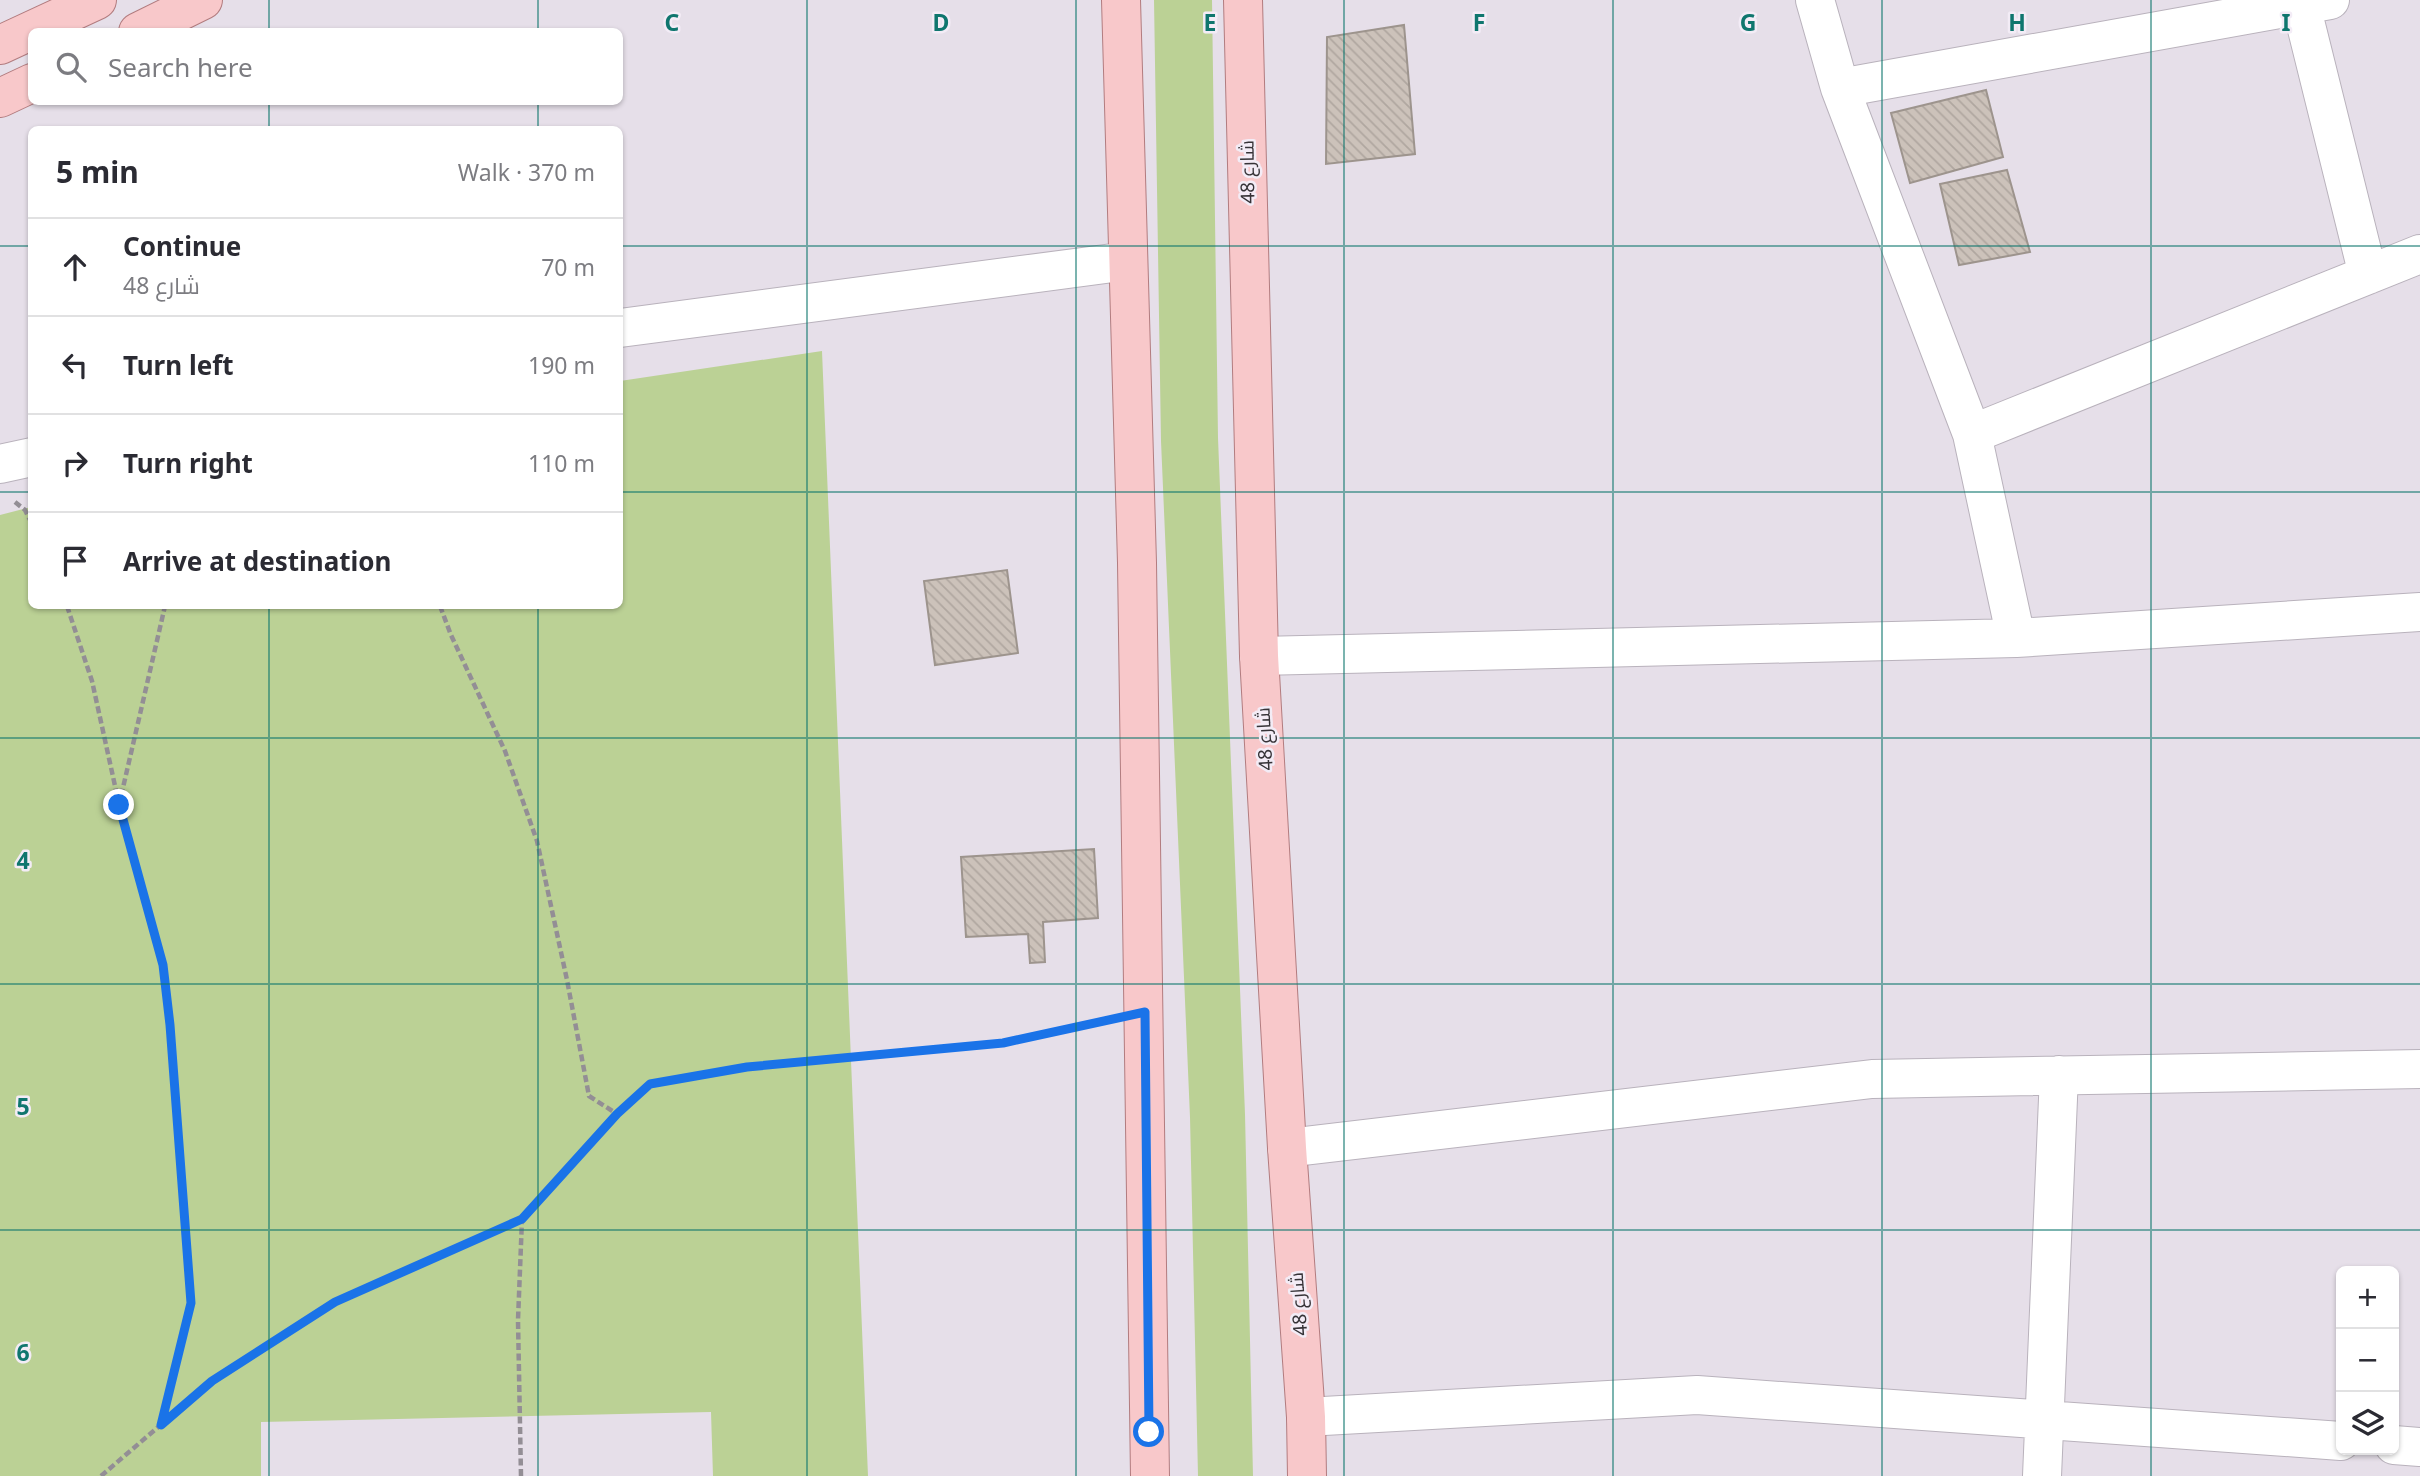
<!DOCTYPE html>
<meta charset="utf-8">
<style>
:root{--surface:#fff;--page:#f7f7f7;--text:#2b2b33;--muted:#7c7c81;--line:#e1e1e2}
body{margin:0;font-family:"Noto Sans",Cairo,sans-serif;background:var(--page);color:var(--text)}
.controls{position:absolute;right:21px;bottom:21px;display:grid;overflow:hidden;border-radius:10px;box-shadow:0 2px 5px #0004}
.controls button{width:63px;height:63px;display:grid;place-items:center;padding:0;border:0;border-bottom:2px solid var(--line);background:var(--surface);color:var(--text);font:35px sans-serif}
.stop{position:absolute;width:21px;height:21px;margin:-16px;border:5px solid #1a73e8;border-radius:50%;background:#fff}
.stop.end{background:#1a73e8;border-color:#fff;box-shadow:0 2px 7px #0008}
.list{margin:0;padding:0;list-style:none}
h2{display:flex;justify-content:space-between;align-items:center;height:91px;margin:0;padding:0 28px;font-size:30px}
h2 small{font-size:23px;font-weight:400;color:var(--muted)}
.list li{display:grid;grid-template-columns:46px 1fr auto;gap:21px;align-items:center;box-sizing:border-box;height:98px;padding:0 28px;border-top:2px solid var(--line)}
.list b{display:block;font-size:26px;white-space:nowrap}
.list p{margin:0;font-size:23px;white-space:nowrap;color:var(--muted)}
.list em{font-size:23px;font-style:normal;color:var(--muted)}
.icon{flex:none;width:38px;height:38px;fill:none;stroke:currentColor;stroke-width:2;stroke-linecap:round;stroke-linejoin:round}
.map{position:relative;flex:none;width:2420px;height:1476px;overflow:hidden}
.search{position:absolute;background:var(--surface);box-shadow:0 2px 5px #0004;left:28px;top:28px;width:595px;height:77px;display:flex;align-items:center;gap:18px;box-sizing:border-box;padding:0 24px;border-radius:10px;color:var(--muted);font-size:26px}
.panel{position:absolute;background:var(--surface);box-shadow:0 2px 5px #0004;left:28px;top:126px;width:595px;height:483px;border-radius:10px}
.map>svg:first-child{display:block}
.grass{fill:#bbd195}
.building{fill:url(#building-back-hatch);stroke:#9d948d;stroke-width:2}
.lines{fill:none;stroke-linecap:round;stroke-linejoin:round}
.street-casing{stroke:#b9b2bc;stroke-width:40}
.primary-casing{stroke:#b27c7f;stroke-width:40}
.path{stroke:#938e95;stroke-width:4.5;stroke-dasharray:7 3.5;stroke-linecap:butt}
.street{stroke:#fff;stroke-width:38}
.primary{stroke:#f8c8ca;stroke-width:38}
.route{stroke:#1a73e8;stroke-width:9}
.grid{fill:none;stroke:#0f766e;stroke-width:2;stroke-opacity:0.55}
.labels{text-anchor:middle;stroke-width:5;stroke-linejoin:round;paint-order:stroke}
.street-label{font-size:19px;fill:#363337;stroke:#f3ecf6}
.grid-label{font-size:23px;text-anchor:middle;font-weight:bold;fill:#0f766e;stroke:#f3ecf6;stroke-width:5;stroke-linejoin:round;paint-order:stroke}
</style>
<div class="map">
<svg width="2420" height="1476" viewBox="0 0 2420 1476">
<defs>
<pattern id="building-back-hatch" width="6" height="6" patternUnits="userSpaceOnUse" patternTransform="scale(1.75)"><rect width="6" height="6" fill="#ccc2ba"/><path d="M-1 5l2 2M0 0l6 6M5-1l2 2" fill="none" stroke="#b0a7a0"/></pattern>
</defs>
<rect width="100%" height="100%" fill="#e6dfe9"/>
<path class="grass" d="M1154,0H1212L1218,438L1245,1114L1253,1476H1198L1190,1117L1161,441Z
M822,351L868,1476H713L711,1412L261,1422V1476H0V515L31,507L32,606H620V381Z"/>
<path class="building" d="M1404,25L1415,154L1326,164L1327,37Z
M1986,90L2003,157L1910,183L1891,113Z
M2007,170L2030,252L1959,265L1940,184Z
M1007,570L1018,653L935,665L924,581Z
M1094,849L1098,918L1043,922L1045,962L1030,963L1028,934L966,937L961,857Z"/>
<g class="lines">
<defs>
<path id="street" d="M1815,0L1840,88L1972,434L2016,638
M2301,5L2368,275
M1840,88L2330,0
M620,328L1128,261
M1972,434L2420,254
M0,464L32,457
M1259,656L2016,638L2420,612
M1287,1148L1872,1079L2420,1069
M1306,1417L1697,1395L2341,1441
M2394,1445L2420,1447
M2042,1476L2059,1075"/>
<path id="primary" d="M1121,0L1137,563L1150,1476
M1243,0L1259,656L1287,1148L1306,1417L1307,1476
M138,32L203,0
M0,45L97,0
M0,98L32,83"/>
</defs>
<use href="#street" class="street-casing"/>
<use href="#primary" class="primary-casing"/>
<path class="path" d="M15,502L25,510L32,524
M67,606L92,681L119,804
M440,606L451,635L505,751L537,841L567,980L589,1096L617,1114
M161,1425L191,1303L171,1025L163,965L119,805L165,606
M101,1476L212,1381L335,1302L522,1219
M521,1476L518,1320L522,1219L617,1114L650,1084L747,1067L1003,1043L1107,1021"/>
<use href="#street" class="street"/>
<use href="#primary" class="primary"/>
</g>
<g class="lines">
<path class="route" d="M119,805L163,965L170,1025L191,1303L161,1425L212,1381L335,1302L522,1219L617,1114L650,1084L747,1067L1003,1043L1145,1012L1149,1432"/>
</g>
<path class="grid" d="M269,0V32M538,0V32M807,0V1476M1076,0V1476M1344,0V1476M1613,0V1476M1882,0V1476M2151,0V1476M269,102V130M538,102V130M0,246H32M620,246H2420M0,492H32M620,492H2420M269,606V1476M538,606V1476M0,738H2420M0,984H2420M0,1230H2420"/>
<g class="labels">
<g class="street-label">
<text transform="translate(1247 172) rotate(-91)" y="7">48 شارع</text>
<text transform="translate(1264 739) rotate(-93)" y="7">48 شارع</text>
<text transform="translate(1298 1304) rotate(-94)" y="7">48 شارع</text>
</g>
</g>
<g class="grid-label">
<text x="672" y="31">C</text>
<text x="941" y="31">D</text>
<text x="1210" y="31">E</text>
<text x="1479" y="31">F</text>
<text x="1748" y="31">G</text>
<text x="2017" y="31">H</text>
<text x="2286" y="31">I</text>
<text x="23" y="869">4</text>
<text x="23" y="1115">5</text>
<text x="23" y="1361">6</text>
</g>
</svg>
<div class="controls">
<button>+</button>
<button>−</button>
<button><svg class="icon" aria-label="layers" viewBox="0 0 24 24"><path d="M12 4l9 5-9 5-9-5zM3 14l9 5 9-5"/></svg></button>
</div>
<div class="stop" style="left:1149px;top:1432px"></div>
<div class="stop end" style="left:119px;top:805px"></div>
<div class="search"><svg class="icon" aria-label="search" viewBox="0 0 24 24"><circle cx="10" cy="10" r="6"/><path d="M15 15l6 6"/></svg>Search here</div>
<section class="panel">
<h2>5 min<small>Walk · 370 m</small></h2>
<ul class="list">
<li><svg class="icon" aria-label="ahead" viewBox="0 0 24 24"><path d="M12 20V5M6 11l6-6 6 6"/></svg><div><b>Continue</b><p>48 شارع</p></div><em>70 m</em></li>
<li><svg class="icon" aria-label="left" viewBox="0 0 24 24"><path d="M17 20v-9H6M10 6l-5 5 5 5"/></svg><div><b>Turn left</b></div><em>190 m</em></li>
<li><svg class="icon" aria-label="right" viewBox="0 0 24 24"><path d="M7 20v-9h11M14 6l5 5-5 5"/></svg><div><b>Turn right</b></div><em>110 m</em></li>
<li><svg class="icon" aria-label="arrive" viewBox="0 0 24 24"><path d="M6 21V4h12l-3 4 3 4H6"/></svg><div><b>Arrive at destination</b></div></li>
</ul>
</section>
</div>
